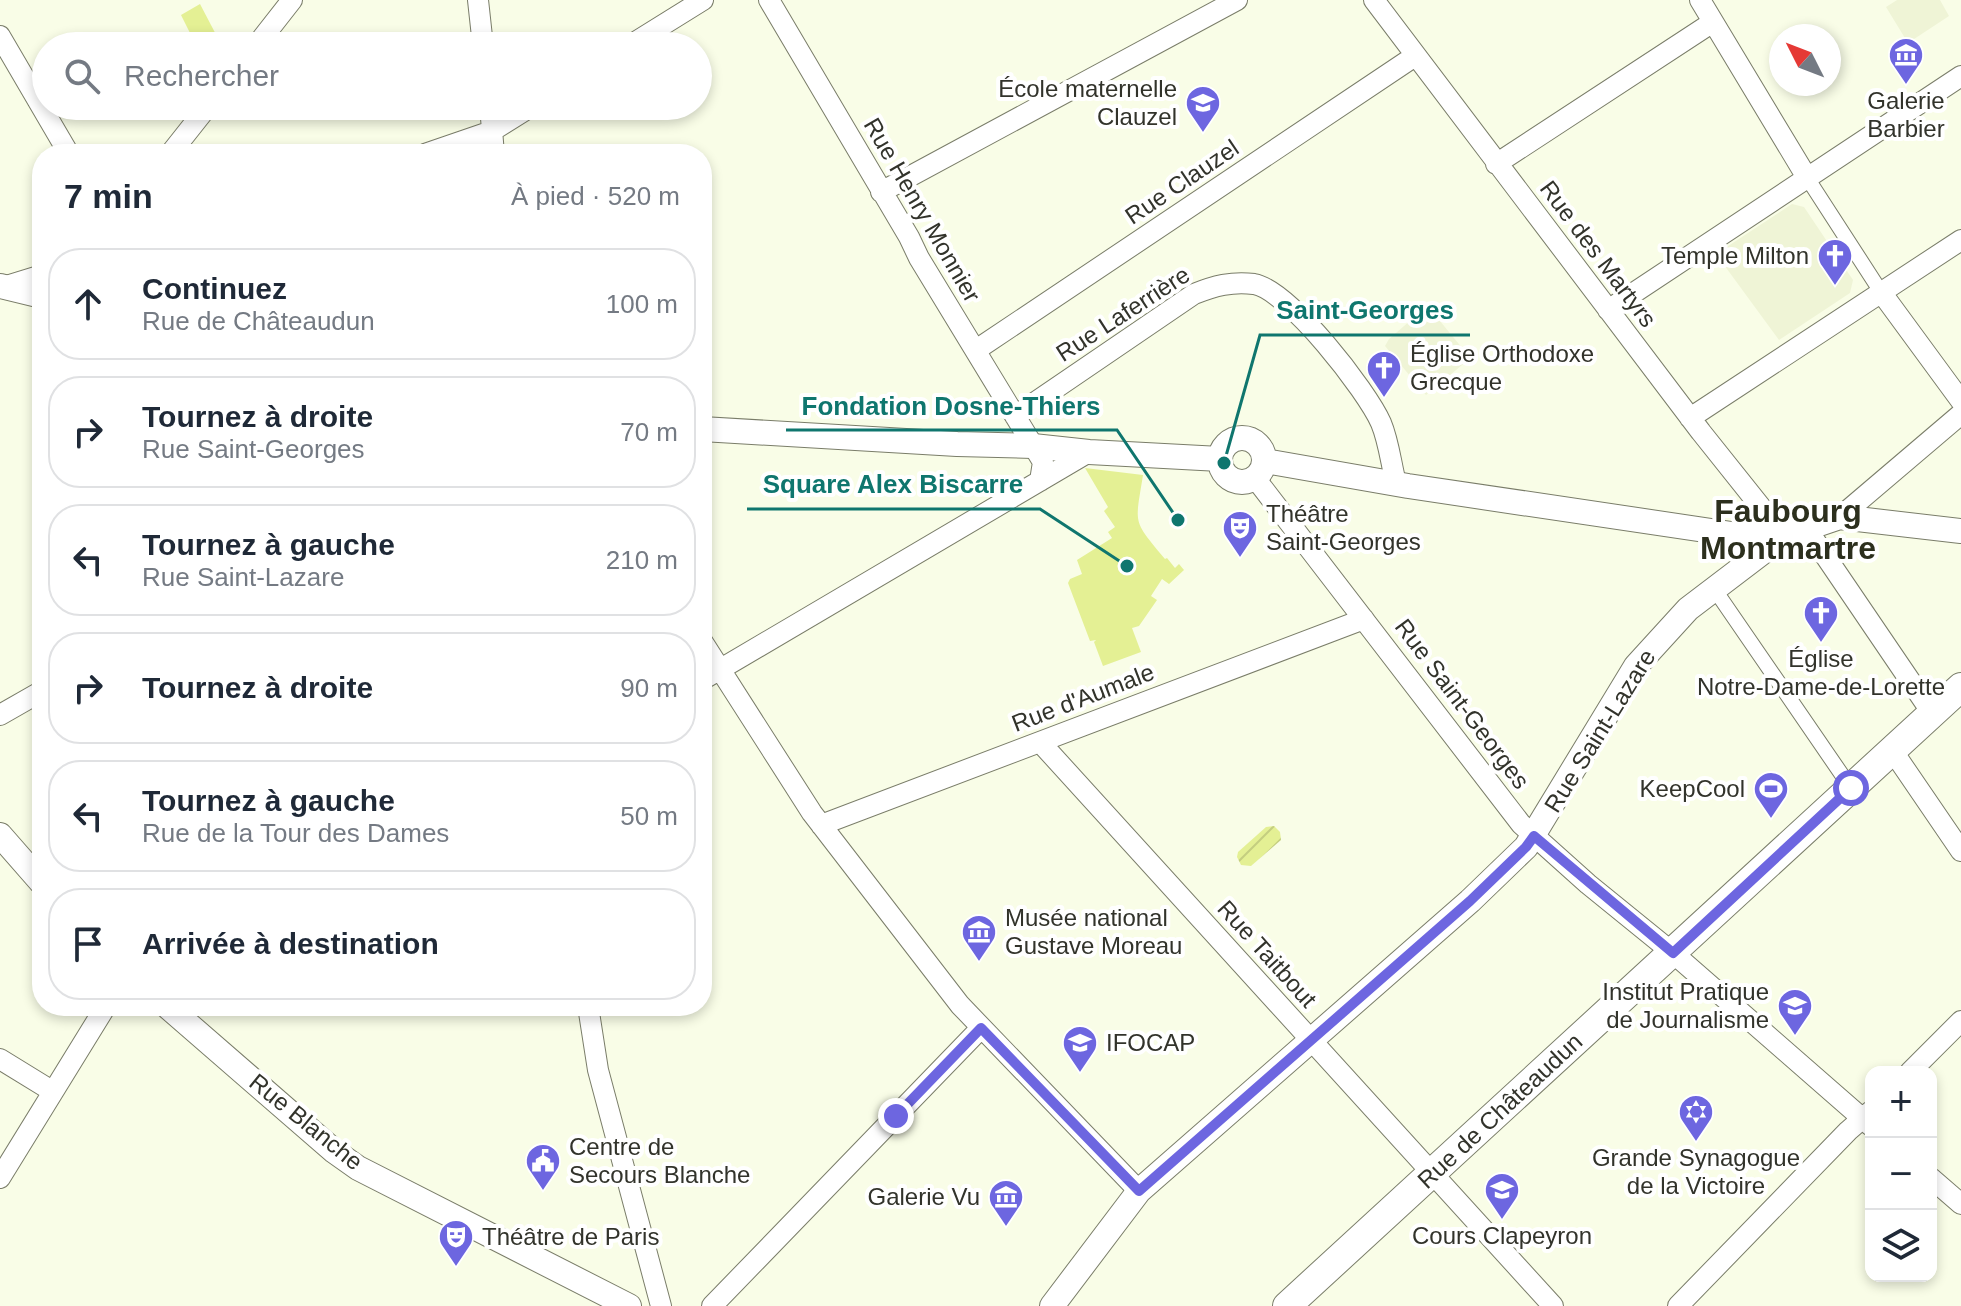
<!DOCTYPE html>
<html lang="fr">
<meta charset="utf-8">
<style>
:root{--surface:#fff;--page:#f2f2f3;--text:#1f2937;--muted:#747a83;--line:#e0e1e3}
body{margin:0;font-family:Arial,sans-serif;background:var(--page);color:var(--text)}
.controls{position:absolute;right:24px;bottom:24px;display:grid;overflow:hidden;border-radius:16px;box-shadow:0 4px 12px #0003}
.controls button{width:72px;height:72px;display:grid;place-items:center;padding:0;border:0;border-bottom:2px solid var(--line);background:var(--surface);color:var(--text);font:40px sans-serif}
.compass{position:absolute;left:1769px;top:24px;width:72px;height:72px;border-radius:50%;background:var(--surface);box-shadow:0 4px 12px #0003;rotate:312deg}
.stop{position:absolute;width:24px;height:24px;margin:-18px;border:6px solid #6d66e0;border-radius:50%;background:#fff}
.stop.end{background:#6d66e0;border-color:#fff;box-shadow:0 2px 8px #0008}
.list{margin:0;padding:0;list-style:none}
h2{display:flex;justify-content:space-between;align-items:center;height:104px;margin:0;padding:0 32px;font-size:34px}
h2 small{font-size:26px;font-weight:400;color:var(--muted)}
.list li{display:grid;grid-template-columns:52px 1fr auto;gap:24px;align-items:center;box-sizing:border-box;height:112px;margin:0 16px 16px;padding:0 16px;border:2px solid var(--line);border-radius:32px}
.list b{display:block;font-size:30px;white-space:nowrap}
.list p{margin:0;font-size:26px;white-space:nowrap;color:var(--muted)}
.list em{font-size:26px;font-style:normal;color:var(--muted)}
.icon{flex:none;width:44px;height:44px;fill:none;stroke:currentColor;stroke-width:2;stroke-linecap:round;stroke-linejoin:round}
.map{position:relative;flex:none;width:1961px;height:1306px;overflow:hidden}
.search{position:absolute;background:var(--surface);box-shadow:0 4px 12px #0003;left:32px;top:32px;width:680px;height:88px;display:flex;align-items:center;gap:20px;box-sizing:border-box;padding:0 28px;border-radius:44px;color:var(--muted);font-size:30px}
.panel{position:absolute;background:var(--surface);box-shadow:0 4px 12px #0003;left:32px;top:144px;width:680px;height:872px;border-radius:32px}
.map>svg:first-child{display:block}
.built{fill:#eff4d6}
.park{fill:#e4f094}
.garden{fill:url(#garden-furrows)}
.lines{fill:none;stroke-linecap:round;stroke-linejoin:round}
.pedestrian-casing{stroke:#7a7d69;stroke-width:16}
.minor-casing{stroke:#7a7d69;stroke-width:22}
.tertiary-casing{stroke:#7a7d69;stroke-width:26}
.secondary-casing{stroke:#7a7d69;stroke-width:30}
.pedestrian{stroke:#fff;stroke-width:14}
.minor{stroke:#fff;stroke-width:20}
.tertiary{stroke:#fff;stroke-width:24}
.secondary{stroke:#fff;stroke-width:28}
.route{stroke:#6d66e0;stroke-width:10}
.labels{text-anchor:middle;stroke-width:8;stroke-linejoin:round;paint-order:stroke}
.poi-label{font-size:24px;fill:#32332b;stroke:#fff;text-anchor:start}
.street-label{font-size:24px;fill:#32332b;stroke:#fff}
.district-label{font-size:32px;font-weight:bold;fill:#2c2f1d;stroke:#fff}
.leader{fill:none;stroke:#0f766e;stroke-width:3}
.callout-dot{fill:#0f766e;stroke:#fff;stroke-width:3}
.callout-label{font-size:26px;text-anchor:middle;font-weight:bold;fill:#0f766e;stroke:#fff;stroke-width:8;stroke-linejoin:round;paint-order:stroke}
</style>
<div class="map">
<svg width="1961" height="1306" viewBox="0 0 1961 1306">
<defs>
<pattern id="garden-furrows" width="10" height="10" patternUnits="userSpaceOnUse" patternTransform="scale(2)"><rect width="10" height="10" fill="#e4f094"/><path d="M-1 1l2-2M0 10L10 0M9 11l2-2" fill="none" stroke="#c4ce80"/></pattern>
</defs>
<rect width="100%" height="100%" fill="#f9fde7"/>
<path class="built" d="M1897,0H1940L1949,16L1908,43L1886,7Z
M1792,204L1804,207L1853,280L1850,293L1779,340L1716,254Z
M1426,307L1433,316L1435,315L1463,349L1467,346L1474,355L1426,395L1385,346L1389,339Z"/>
<path class="park" d="M200,4L222,46L196,45L181,15Z
M1085,468L1143,475C1135,526 1132,519 1165,559L1167,558L1175,568L1179,564L1184,570L1169,584L1162,579L1151,596L1157,600L1139,626L1132,628L1141,652L1103,666L1094,642L1096,640L1090,641L1068,583L1070,579L1082,574L1077,560L1112,538L1108,532L1115,527L1104,511L1108,507Z"/>
<path class="garden" d="M1274,826L1280,832L1281,840L1251,866L1241,865L1237,857L1238,852L1266,827Z"/>
<g class="lines">
<defs>
<path id="pedestrian" d="M1806,176L1881,292
M1715,590L1851,788"/>
<path id="minor" d="M478,0L483,46
M769,0L909,237L919,258L1043,462L1040,481
M1374,0L1701,432L1784,536
M1700,0L1806,176
M0,36L69,154
M256,46L292,0
M629,46L703,0
M490,106L494,154
M170,154L208,106
M425,154L492,131L532,106
M1496,164L1713,22
M881,192L1237,0
M0,288L42,275
M1881,292L1961,401
M1608,310L1961,76
M976,350L1415,56
M1015,416L1194,294C1214,286 1232,281 1254,284C1289,290 1367,391 1381,423C1389,442 1391,464 1396,483
M1690,418L1961,240
M1255,478L1521,824L1588,884L1673,953L1871,1126
M1840,517L1961,414
M1807,529L1932,713
M702,641L812,813L960,1005L1139,1191
M702,680L1089,452
M0,715L42,691
M1040,742L1553,1306
M1892,750L1961,851
M821,825L1364,619
M588,1006L598,1070L661,1306
M0,1059L52,1091
M1910,1072L1961,1021
M0,1178L106,1006
M1931,1178L1961,1204
M712,1306L981,1028
M1678,1306L1848,1131L1871,1111"/>
<path id="tertiary" d="M0,286L42,296
M702,429L957,444L1033,446L1089,452L1220,459
M1220 460a22 22 0 1 1 44 0a22 22 0 1 1-44 0Z
M1265,461L1408,486L1745,536H1784L1840,517L1961,531
M0,835L42,883
M167,1006L334,1151L358,1168L629,1306
M1052,1306L1139,1191L1470,901L1526,847L1636,666L1688,609L1784,536"/>
<path id="secondary" d="M1287,1306L1961,687"/>
</defs>
<use href="#pedestrian" class="pedestrian-casing"/>
<use href="#minor" class="minor-casing"/>
<use href="#tertiary" class="tertiary-casing"/>
<use href="#secondary" class="secondary-casing"/>
<use href="#pedestrian" class="pedestrian"/>
<use href="#minor" class="minor"/>
<use href="#tertiary" class="tertiary"/>
<use href="#secondary" class="secondary"/>
</g>
<g class="lines">
<path class="route" d="M896,1116L981,1028L1139,1191L1470,901L1526,847L1534,836L1673,953L1851,788"/>
</g>
<defs>
<symbol id="museum-pin" viewBox="-11 -11 22 30"><path d="M0 17L-7.5 6A9.5 9.5 0 1 1 7.5 6Z" fill="#6d66e0" stroke="#fff"/><path d="M0-6L6-3V-2H-6V-3ZM-5-1h2V3h-2ZM-1-1h2V3h-2ZM3-1h2V3H3ZM-6 4H6V6H-6Z" fill="#fff"/></symbol>
<symbol id="school-pin" viewBox="-11 -11 22 30"><path d="M0 17L-7.5 6A9.5 9.5 0 1 1 7.5 6Z" fill="#6d66e0" stroke="#fff"/><path d="M0-5L7-2L0 1L-7-2ZM-4 1L0 2.5L4 1V4Q0 6-4 4Z" fill="#fff"/></symbol>
<symbol id="church-pin" viewBox="-11 -11 22 30"><path d="M0 17L-7.5 6A9.5 9.5 0 1 1 7.5 6Z" fill="#6d66e0" stroke="#fff"/><path d="M-1.2-6h2.4v3.5h3.3v2.4h-3.3V6h-2.4V-.1h-3.3v-2.4h3.3Z" fill="#fff"/></symbol>
<symbol id="theatre-pin" viewBox="-11 -11 22 30"><path d="M0 17L-7.5 6A9.5 9.5 0 1 1 7.5 6Z" fill="#6d66e0" stroke="#fff"/><path d="M-5-5.5Q0-4 5-5.5V0Q5 5 0 6Q-5 5-5 0ZM-3.3-2.5H-1v1.5H-3.3ZM1-2.5H3.3v1.5H1ZM-2.8 1Q0 5.5 2.8 1Z" fill="#fff"/></symbol>
<symbol id="stadium-pin" viewBox="-11 -11 22 30"><path d="M0 17L-7.5 6A9.5 9.5 0 1 1 7.5 6Z" fill="#6d66e0" stroke="#fff"/><path d="M0-5a6.5 5 0 1 0 0 10a6.5 5 0 1 0 0-10ZM-3.5-1.8h7v3.6h-7Z" fill="#fff"/></symbol>
<symbol id="university-pin" viewBox="-11 -11 22 30"><path d="M0 17L-7.5 6A9.5 9.5 0 1 1 7.5 6Z" fill="#6d66e0" stroke="#fff"/><path d="M0-5L7-2L0 1L-7-2ZM-4 1L0 2.5L4 1V4Q0 6-4 4Z" fill="#fff"/></symbol>
<symbol id="synagogue-pin" viewBox="-11 -11 22 30"><path d="M0 17L-7.5 6A9.5 9.5 0 1 1 7.5 6Z" fill="#6d66e0" stroke="#fff"/><path d="M0-6.5L5.6 3.2H-5.6ZM0 6.5L5.6-3.2H-5.6Z" fill="#fff"/></symbol>
<symbol id="civic-pin" viewBox="-11 -11 22 30"><path d="M0 17L-7.5 6A9.5 9.5 0 1 1 7.5 6Z" fill="#6d66e0" stroke="#fff"/><path d="M-.6-6.5H3V-4.5H.6V-3L4-1V1h2V6H-6V1h2V-1L-.6-3ZM-1.2 2.5V6h2.4V2.5Z" fill="#fff"/></symbol>
</defs>
<g fill-rule="evenodd">
<use href="#museum-pin" x="1886" y="35" width="40" height="54"/>
<use href="#school-pin" x="1183" y="83" width="40" height="54"/>
<use href="#church-pin" x="1815" y="236" width="40" height="54"/>
<use href="#church-pin" x="1364" y="348" width="40" height="54"/>
<use href="#theatre-pin" x="1220" y="508" width="40" height="54"/>
<use href="#church-pin" x="1801" y="593" width="40" height="54"/>
<use href="#stadium-pin" x="1751" y="769" width="40" height="54"/>
<use href="#museum-pin" x="959" y="912" width="40" height="54"/>
<use href="#university-pin" x="1775" y="986" width="40" height="54"/>
<use href="#university-pin" x="1060" y="1023" width="40" height="54"/>
<use href="#synagogue-pin" x="1676" y="1092" width="40" height="54"/>
<use href="#civic-pin" x="523" y="1141" width="40" height="54"/>
<use href="#school-pin" x="1482" y="1170" width="40" height="54"/>
<use href="#museum-pin" x="986" y="1177" width="40" height="54"/>
<use href="#theatre-pin" x="436" y="1217" width="40" height="54"/>
</g>
<g class="labels">
<g class="poi-label">
<text x="1177" y="97" text-anchor="end">École maternelle<tspan x="1177" dy="28">Clauzel</tspan></text>
<text x="1906" y="109" text-anchor="middle">Galerie<tspan x="1906" dy="28">Barbier</tspan></text>
<text x="1809" y="264" text-anchor="end">Temple Milton</text>
<text x="1410" y="362">Église Orthodoxe<tspan x="1410" dy="28">Grecque</tspan></text>
<text x="1266" y="522">Théâtre<tspan x="1266" dy="28">Saint-Georges</tspan></text>
<text x="1821" y="667" text-anchor="middle">Église<tspan x="1821" dy="28">Notre-Dame-de-Lorette</tspan></text>
<text x="1745" y="797" text-anchor="end">KeepCool</text>
<text x="1005" y="926">Musée national<tspan x="1005" dy="28">Gustave Moreau</tspan></text>
<text x="1769" y="1000" text-anchor="end">Institut Pratique<tspan x="1769" dy="28">de Journalisme</tspan></text>
<text x="1106" y="1051">IFOCAP</text>
<text x="569" y="1155">Centre de<tspan x="569" dy="28">Secours Blanche</tspan></text>
<text x="1696" y="1166" text-anchor="middle">Grande Synagogue<tspan x="1696" dy="28">de la Victoire</tspan></text>
<text x="980" y="1205" text-anchor="end">Galerie Vu</text>
<text x="1502" y="1244" text-anchor="middle">Cours Clapeyron</text>
<text x="482" y="1245">Théâtre de Paris</text>
</g>
<g class="street-label">
<text transform="translate(1182 182) rotate(-34)" y="8">Rue Clauzel</text>
<text transform="translate(922 210) rotate(60)" y="8">Rue Henry Monnier</text>
<text transform="translate(1598 254) rotate(53)" y="8">Rue des Martyrs</text>
<text transform="translate(1123 314) rotate(-33)" y="8">Rue Laferrière</text>
<text transform="translate(1083 698) rotate(-21)" y="8">Rue d'Aumale</text>
<text transform="translate(1462 704) rotate(53)" y="8">Rue Saint-Georges</text>
<text transform="translate(1600 731) rotate(-58)" y="8">Rue Saint-Lazare</text>
<text transform="translate(1267 954) rotate(48)" y="8">Rue Taitbout</text>
<text transform="translate(1500 1111) rotate(-43)" y="8">Rue de Châteaudun</text>
<text transform="translate(306 1122) rotate(39)" y="8">Rue Blanche</text>
</g>
<g class="district-label">
<text x="1788" y="522">Faubourg<tspan x="1788" dy="37">Montmartre</tspan></text>
</g>
</g>
<path class="leader" d="M1224 463L1260 335H1470M1178 520L1117 430H786M1127 566L1040 509H747"/>
<g class="callout-dot">
<circle cx="1224" cy="463" r="8"/>
<circle cx="1178" cy="520" r="8"/>
<circle cx="1127" cy="566" r="8"/>
</g>
<g class="callout-label">
<text x="1365" y="319">Saint-Georges</text>
<text x="951" y="415">Fondation Dosne-Thiers</text>
<text x="893" y="493">Square Alex Biscarre</text>
</g>
</svg>
<div class="controls">
<button>+</button>
<button>−</button>
<button><svg class="icon" aria-label="layers" viewBox="0 0 24 24"><path d="M12 4l9 5-9 5-9-5zM3 14l9 5 9-5"/></svg></button>
</div>
<svg class="compass" viewBox="-18 -18 36 36"><path d="M0-13l5 13h-10z" fill="#e53935"/><path d="M0 13l5-13h-10z" fill="#747a83"/></svg>
<div class="stop" style="left:1851px;top:788px"></div>
<div class="stop end" style="left:896px;top:1116px"></div>
<div class="search"><svg class="icon" aria-label="search" viewBox="0 0 24 24"><circle cx="10" cy="10" r="6"/><path d="M15 15l6 6"/></svg>Rechercher</div>
<section class="panel">
<h2>7 min<small>À pied · 520 m</small></h2>
<ul class="list">
<li><svg class="icon" aria-label="ahead" viewBox="0 0 24 24"><path d="M12 20V5M6 11l6-6 6 6"/></svg><div><b>Continuez</b><p>Rue de Châteaudun</p></div><em>100 m</em></li>
<li><svg class="icon" aria-label="right" viewBox="0 0 24 24"><path d="M7 20v-9h11M14 6l5 5-5 5"/></svg><div><b>Tournez à droite</b><p>Rue Saint-Georges</p></div><em>70 m</em></li>
<li><svg class="icon" aria-label="left" viewBox="0 0 24 24"><path d="M17 20v-9H6M10 6l-5 5 5 5"/></svg><div><b>Tournez à gauche</b><p>Rue Saint-Lazare</p></div><em>210 m</em></li>
<li><svg class="icon" aria-label="right" viewBox="0 0 24 24"><path d="M7 20v-9h11M14 6l5 5-5 5"/></svg><div><b>Tournez à droite</b></div><em>90 m</em></li>
<li><svg class="icon" aria-label="left" viewBox="0 0 24 24"><path d="M17 20v-9H6M10 6l-5 5 5 5"/></svg><div><b>Tournez à gauche</b><p>Rue de la Tour des Dames</p></div><em>50 m</em></li>
<li><svg class="icon" aria-label="arrive" viewBox="0 0 24 24"><path d="M6 21V4h12l-3 4 3 4H6"/></svg><div><b>Arrivée à destination</b></div></li>
</ul>
</section>
</div>
